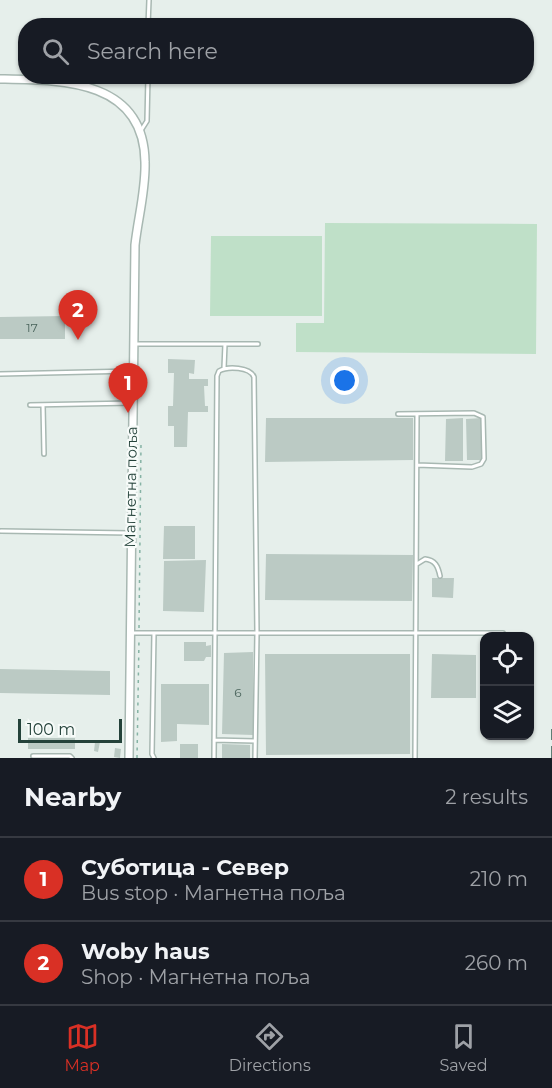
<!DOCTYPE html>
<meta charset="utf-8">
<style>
:root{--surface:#171b24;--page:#242831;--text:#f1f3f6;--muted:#9ea1a6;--line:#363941;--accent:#d93025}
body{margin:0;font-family:Montserrat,sans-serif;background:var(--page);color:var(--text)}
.controls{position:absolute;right:18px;bottom:18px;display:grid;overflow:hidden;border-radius:12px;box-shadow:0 2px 4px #0004}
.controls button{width:54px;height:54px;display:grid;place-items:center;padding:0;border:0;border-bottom:2px solid var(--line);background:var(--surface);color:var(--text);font:30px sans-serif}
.scale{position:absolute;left:18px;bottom:15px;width:104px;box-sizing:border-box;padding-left:6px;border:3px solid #24423a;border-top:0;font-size:16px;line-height:21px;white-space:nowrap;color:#24423a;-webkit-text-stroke:4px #f7fbf9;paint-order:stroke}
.you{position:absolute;left:345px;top:381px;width:21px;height:21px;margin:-15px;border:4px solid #fff;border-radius:50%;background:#1a73e8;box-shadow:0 0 0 9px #1a73e833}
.badge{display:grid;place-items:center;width:39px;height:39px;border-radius:50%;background:var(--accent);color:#fff;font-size:20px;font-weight:700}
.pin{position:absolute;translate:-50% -50px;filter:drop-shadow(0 2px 3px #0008)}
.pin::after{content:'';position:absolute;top:32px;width:21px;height:18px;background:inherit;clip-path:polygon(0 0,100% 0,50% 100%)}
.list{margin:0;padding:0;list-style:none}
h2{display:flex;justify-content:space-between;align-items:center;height:78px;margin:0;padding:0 24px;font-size:26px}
h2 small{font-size:20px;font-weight:400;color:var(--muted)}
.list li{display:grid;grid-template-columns:39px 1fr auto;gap:18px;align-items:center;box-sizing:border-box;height:84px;padding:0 24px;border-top:2px solid var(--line)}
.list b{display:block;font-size:22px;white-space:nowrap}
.list p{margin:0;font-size:20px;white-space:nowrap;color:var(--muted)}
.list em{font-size:20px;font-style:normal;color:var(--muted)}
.icon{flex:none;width:33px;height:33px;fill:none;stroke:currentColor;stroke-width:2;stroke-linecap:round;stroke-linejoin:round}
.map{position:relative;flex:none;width:552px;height:758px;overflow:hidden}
.search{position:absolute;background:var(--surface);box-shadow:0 2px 4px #0004;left:18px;right:18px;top:18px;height:66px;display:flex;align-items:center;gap:15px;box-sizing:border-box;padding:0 21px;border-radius:24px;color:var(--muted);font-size:22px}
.sheet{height:246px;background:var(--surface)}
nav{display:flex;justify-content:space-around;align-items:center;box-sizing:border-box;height:84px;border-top:2px solid var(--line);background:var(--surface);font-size:16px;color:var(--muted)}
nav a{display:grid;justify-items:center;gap:3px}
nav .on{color:var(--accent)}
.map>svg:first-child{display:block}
.green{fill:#bfe0c8}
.building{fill:#bbcac4}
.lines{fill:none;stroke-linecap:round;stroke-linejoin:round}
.service-casing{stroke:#a8b8b2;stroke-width:6}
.tertiary-casing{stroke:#a8b8b2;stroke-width:10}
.path{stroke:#86b3a5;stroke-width:1.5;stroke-dasharray:3 4.5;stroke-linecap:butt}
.service{stroke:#fff;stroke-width:3}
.tertiary{stroke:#fff;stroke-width:7}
.rail{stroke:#5f7d75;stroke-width:2;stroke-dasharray:12 6;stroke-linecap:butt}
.labels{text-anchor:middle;stroke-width:4.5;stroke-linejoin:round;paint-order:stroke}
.number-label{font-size:12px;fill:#4a645c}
.street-label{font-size:15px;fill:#24423a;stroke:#f7fbf9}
</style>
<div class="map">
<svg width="552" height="758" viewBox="0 0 552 758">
<rect width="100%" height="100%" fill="#e6efeb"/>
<path class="green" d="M325,223L537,224L536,354L296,352V323H324Z
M211,236H322V316H210Z"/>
<path class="building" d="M65,316V339H0V317Z
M168,359L195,360L194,374L189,373V379H208V386H204L205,406H208V412H188L187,447H174V426H168V406H173L174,373H168Z
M266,418H413V460L265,462Z
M463,418V461H445L446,419Z
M482,418V460H467L466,419Z
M164,526H195V559H163Z
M266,554L413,555L412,601L265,600Z
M206,560L204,612L163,611L164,561Z
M432,578H454L453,598L432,597Z
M184,642H206V646L211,645V657H206L204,661H184Z
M253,652V735L222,734L224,653Z
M265,654H410V754L266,755Z
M432,654L476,655V698H431Z
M0,669L110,671V695L0,693Z
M161,684H209V725L177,724V741L161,742Z
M28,738H75V749H28Z
M95,742H100L98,752L94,751Z
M180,744H198V758H180Z
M222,744L250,745V758H222Z
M115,748L121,749L120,758L114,757Z"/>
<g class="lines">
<defs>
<path id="service" d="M148,26L149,0
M140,132L147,121L148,76
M133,344H258
M224,368L225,344
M0,374L133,371
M30,405L132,403
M43,405L44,454
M398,414L474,413L483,417L484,459L481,464L472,467L417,465
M1,531L130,533
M417,564L425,559C435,560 438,566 440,576
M132,633H503
M214,740L255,741
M33,756H70L72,758
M154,758L152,754L154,633
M214,758L217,376L219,371C228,366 250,367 254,377L257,633L255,758
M415,758L417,414"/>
<path id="tertiary" d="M0,79C61,80 144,79 145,162C146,189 138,218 135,245L129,758"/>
</defs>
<use href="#service" class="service-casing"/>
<use href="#tertiary" class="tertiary-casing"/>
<path class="path" d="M139,628L141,443
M137,758L139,639"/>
<use href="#service" class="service"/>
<use href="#tertiary" class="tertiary"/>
<path class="rail" d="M552,758V729"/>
</g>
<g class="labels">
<g class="number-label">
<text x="32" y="332">17</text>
<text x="238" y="697">6</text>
</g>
<g class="street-label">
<text transform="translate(131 487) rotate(-89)" y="5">Магнетна поља</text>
</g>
</g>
</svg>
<div class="controls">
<button><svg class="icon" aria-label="locate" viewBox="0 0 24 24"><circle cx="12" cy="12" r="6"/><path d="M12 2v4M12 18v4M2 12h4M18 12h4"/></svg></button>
<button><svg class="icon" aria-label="layers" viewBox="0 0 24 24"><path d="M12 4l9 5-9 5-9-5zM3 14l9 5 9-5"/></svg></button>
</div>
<div class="scale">100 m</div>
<div class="you"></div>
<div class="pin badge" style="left:128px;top:413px">1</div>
<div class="pin badge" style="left:78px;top:340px">2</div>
<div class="search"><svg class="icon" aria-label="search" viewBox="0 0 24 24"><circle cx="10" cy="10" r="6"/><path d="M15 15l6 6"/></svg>Search here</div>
</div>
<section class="sheet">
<h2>Nearby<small>2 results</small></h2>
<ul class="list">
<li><span class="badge">1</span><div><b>Суботица - Север</b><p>Bus stop · Магнетна поља</p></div><em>210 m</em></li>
<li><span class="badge">2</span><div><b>Woby haus</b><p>Shop · Магнетна поља</p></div><em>260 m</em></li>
</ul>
</section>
<nav>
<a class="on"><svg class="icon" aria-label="map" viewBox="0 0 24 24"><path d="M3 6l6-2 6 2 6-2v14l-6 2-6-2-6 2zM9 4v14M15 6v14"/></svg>Map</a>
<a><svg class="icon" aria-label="directions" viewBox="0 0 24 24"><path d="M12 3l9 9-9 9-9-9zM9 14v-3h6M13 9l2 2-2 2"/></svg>Directions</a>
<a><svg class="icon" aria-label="saved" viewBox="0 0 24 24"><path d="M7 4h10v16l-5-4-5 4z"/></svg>Saved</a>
</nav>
